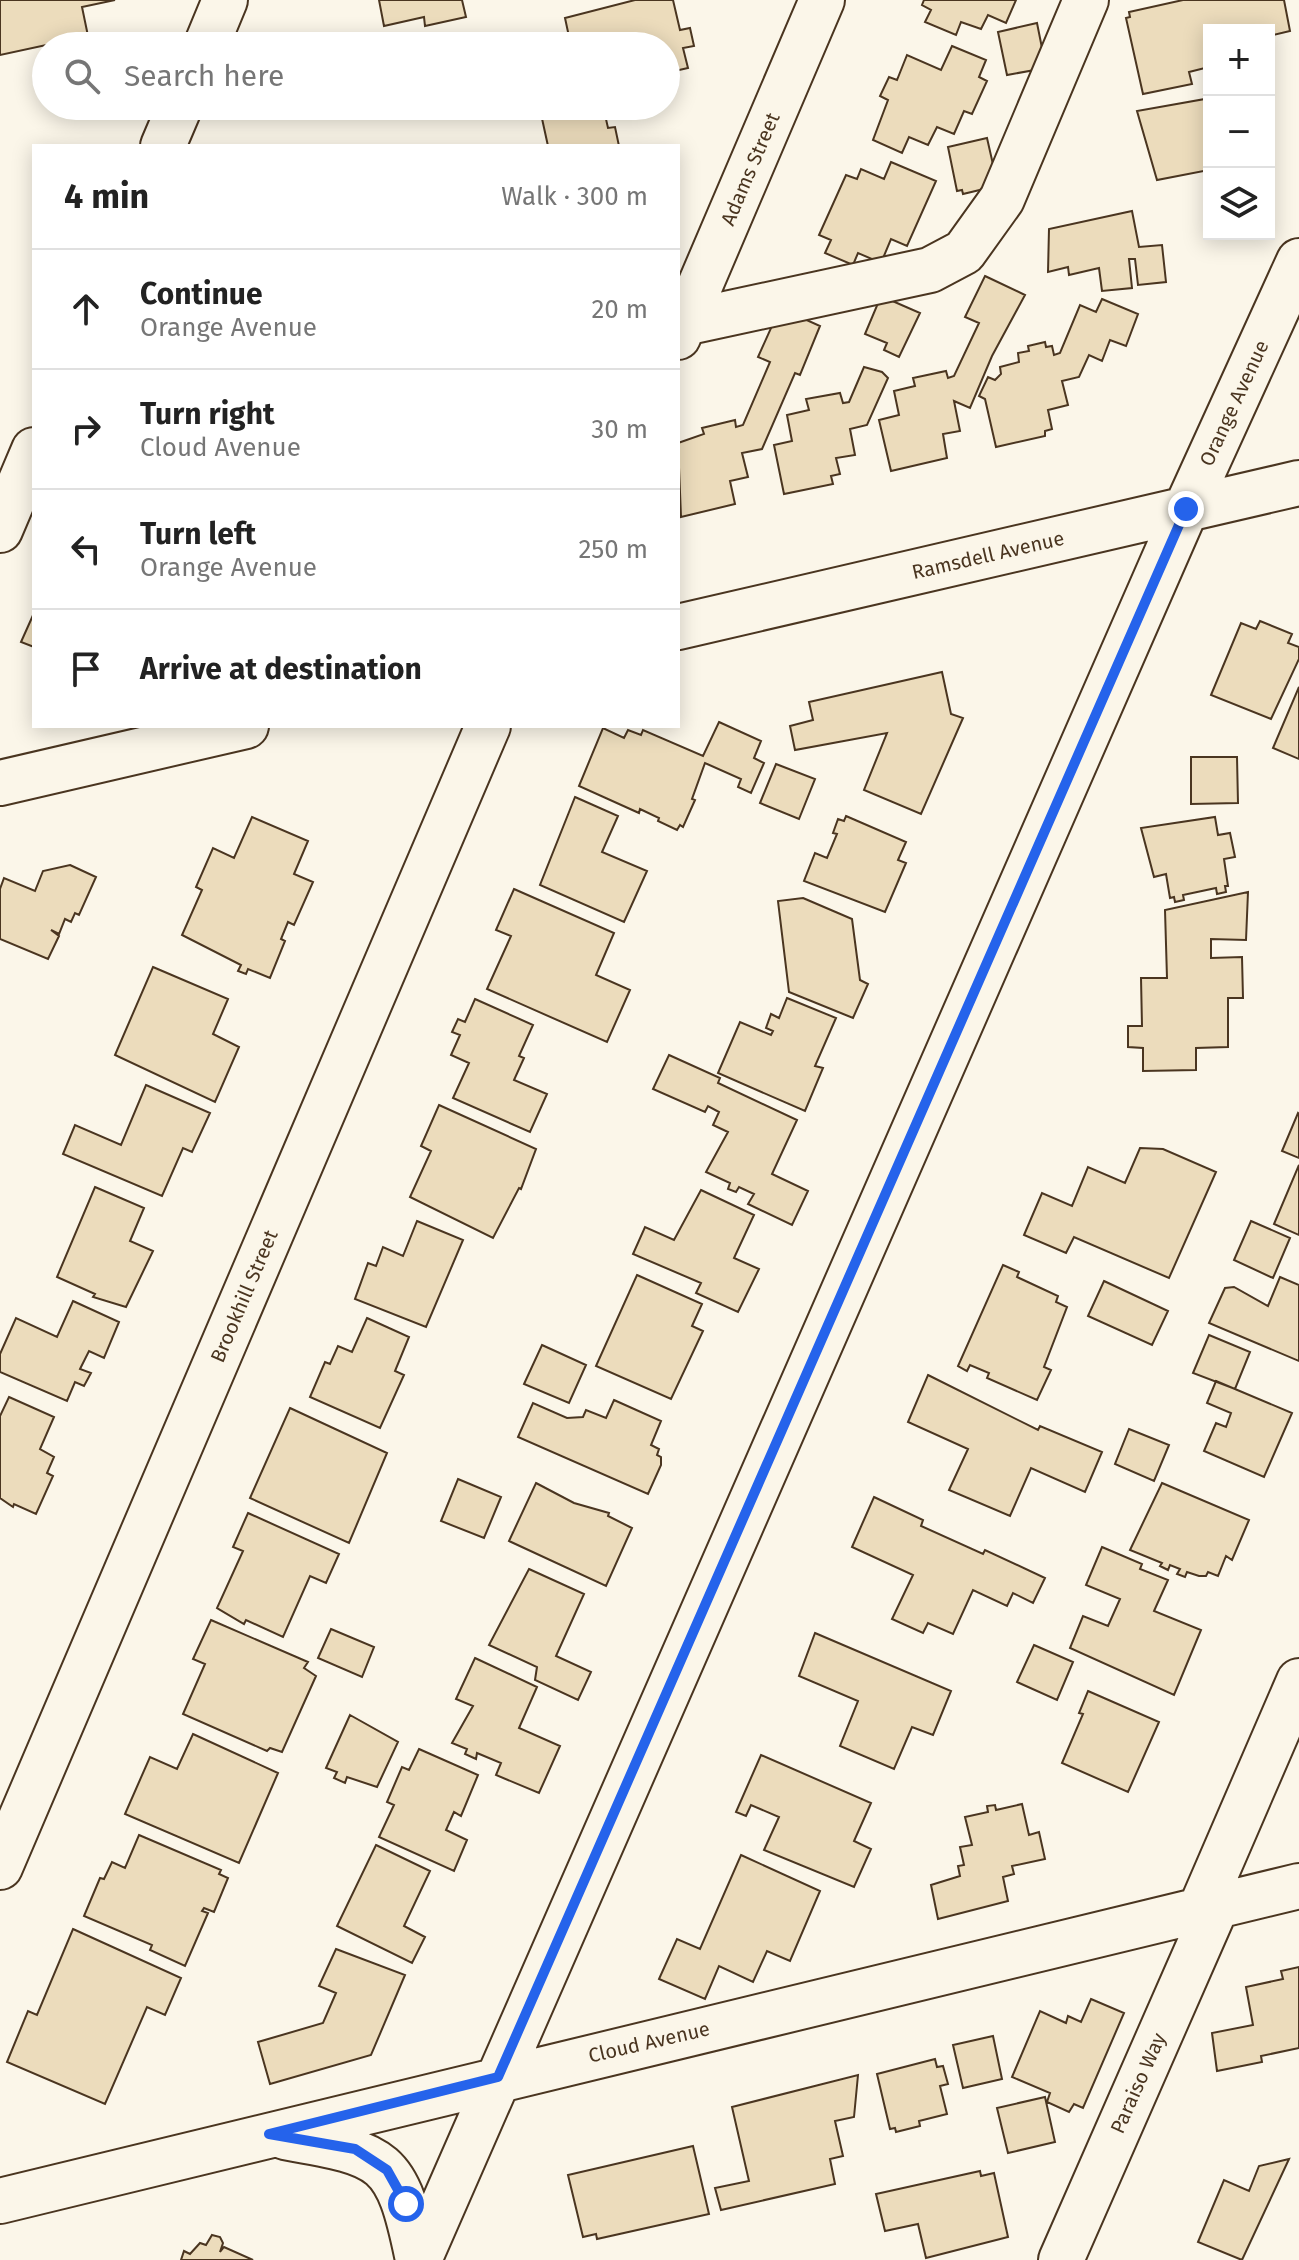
<!DOCTYPE html>
<meta charset="utf-8">
<style>
:root{--surface:#fff;--page:#f2f2f2;--text:#222;--muted:#767676;--line:#e0e0e0}
body{margin:0;font-family:"Fira Sans",sans-serif;background:var(--page);color:var(--text)}
.controls{position:absolute;right:24px;top:24px;display:grid;overflow:hidden;border-radius:0px;box-shadow:0 4px 20px #0003}
.controls button{width:72px;height:72px;display:grid;place-items:center;padding:0;border:0;border-bottom:2px solid var(--line);background:var(--surface);color:var(--text);font:40px sans-serif}
.stop{position:absolute;width:24px;height:24px;margin:-18px;border:6px solid #2563eb;border-radius:50%;background:#fff}
.stop.end{background:#2563eb;border-color:#fff;box-shadow:0 2px 8px #0008}
.list{margin:0;padding:0;list-style:none}
h2{display:flex;justify-content:space-between;align-items:center;height:104px;margin:0;padding:0 32px;font-size:34px}
h2 small{font-size:26px;font-weight:400;color:var(--muted)}
.list li{display:grid;grid-template-columns:52px 1fr auto;gap:24px;align-items:center;box-sizing:border-box;height:120px;padding:0 32px;border-top:2px solid var(--line)}
.list b{display:block;font-size:30px;white-space:nowrap}
.list p{margin:0;font-size:26px;white-space:nowrap;color:var(--muted)}
.list em{font-size:26px;font-style:normal;color:var(--muted)}
.icon{flex:none;width:44px;height:44px;fill:none;stroke:currentColor;stroke-width:2;stroke-linecap:round;stroke-linejoin:round}
.map{position:relative;flex:none;width:1299px;height:2260px;overflow:hidden}
.search{position:absolute;background:var(--surface);box-shadow:0 4px 20px #0003;left:32px;top:32px;width:648px;height:88px;display:flex;align-items:center;gap:20px;box-sizing:border-box;padding:0 28px;border-radius:44px;color:var(--muted);font-size:30px}
.panel{position:absolute;background:var(--surface);box-shadow:0 4px 20px #0003;left:32px;top:144px;width:648px;height:584px;border-radius:0px}
.map>svg:first-child{display:block}
.building{fill:#ecdcbc;stroke:#4a3520;stroke-width:2}
.lines{fill:none;stroke-linecap:round;stroke-linejoin:round}
.minor-casing{stroke:#4a3520;stroke-width:48}
.minor{stroke:#fbf6e9;stroke-width:44}
.route{stroke:#2563eb;stroke-width:10}
.labels{text-anchor:middle;stroke-width:6;stroke-linejoin:round;paint-order:stroke}
.street-label{font-size:20px;fill:#4a3520;stroke:#fbf6e9}
</style>
<div class="map">
<svg width="1299" height="2260" viewBox="0 0 1299 2260">
<rect width="100%" height="100%" fill="#fbf6e9"/>
<path class="building" d="M0,0H115L82,7L88,36L0,55Z
M379,0H462L466,17L425,26L424,17L384,26Z
M635,0H673L680,30L690,28L694,46L683,48L688,68L666,73V46H571L565,18Z
M924,0H1016L1006,23L988,15L981,29L961,22L956,35L925,22L931,10L922,5Z
M1183,0H1284L1290,31L1269,36V30H1209V67L1189,72L1192,84L1143,94L1126,18L1130,17L1129,12Z
M1037,23L1046,68L1007,75L998,32Z
M952,46L986,60L979,77L987,81L972,114L964,111L954,134L937,127L928,145L909,137L902,153L873,140L888,100L880,96L889,77L897,80L907,55L941,70Z
M1205,99L1209,120V170L1157,180L1137,111Z
M580,106H603L608,128L615,127L619,146H548L541,114Z
M987,138L997,182L992,187L963,194L962,190L957,191L948,147Z
M891,162L936,181L907,246L891,239L881,263L858,253L853,265L825,253L831,240L819,235L846,175L857,179L861,169L884,179Z
M1132,211L1139,247L1162,245L1166,282L1138,285L1135,259H1129L1132,288L1102,291L1099,268L1069,275L1068,267L1048,272L1049,229Z
M985,276L1025,295L992,356L970,408L954,401L960,431L943,434L947,458L891,471L879,420L899,415L894,391L915,386L913,378L946,371L948,378L954,376L979,323L965,317Z
M881,296L920,313L899,357L884,350L887,343L865,334Z
M1102,299L1138,314L1126,346L1110,340L1102,361L1089,355L1079,377L1062,381L1068,405L1048,410L1052,429L1045,431V436L996,447L985,399L979,396L988,377L995,380L1001,374L1000,367L1019,362L1018,353L1029,351L1028,346L1045,342L1046,347L1052,346L1054,355L1060,353L1080,305L1096,312Z
M780,308L820,326L800,375L795,373L762,449L742,453L748,477L730,481L735,504L681,517L678,443L704,434L702,428L735,420L736,427L743,425L770,362L758,357Z
M864,367L882,372L888,378L867,425L850,429L855,455L836,458L840,474L831,476L833,484L784,494L774,445L792,441L787,415L809,410L806,399L840,393L843,403L849,402Z
M34,613V647L21,642Z
M1260,621L1292,634L1288,643L1299,647V659L1271,719L1211,695L1241,623L1256,629Z
M942,672L951,714L963,718L921,814L864,790L887,733L795,750L790,726L813,720L809,702Z
M1299,687V759L1273,748Z
M719,722L761,741L754,758L764,763L751,793L738,787L741,779L705,763L692,799L695,800L683,827L680,825L677,830L658,821L659,818L640,809L639,813L579,786L603,728L624,738L628,730L641,735L643,730L703,756Z
M1191,757H1237L1238,803L1191,804Z
M776,764L815,779L799,819L760,803Z
M575,797L618,816L602,852L647,871L624,922L540,885Z
M846,816L906,842L898,860L906,863L885,912L804,881L815,853L827,858L837,834L833,833L838,819L844,821Z
M252,817L308,841L294,874L313,882L294,925L288,922L281,939L285,941L270,978L248,969L246,974L238,971L241,965L182,935L202,890L196,887L213,848L234,858Z
M1215,817L1218,835L1230,833L1235,857L1224,859L1228,886H1225L1226,892L1217,894L1216,888L1183,895L1184,900L1175,902L1174,897L1170,898L1166,874L1154,877L1141,828Z
M70,865L96,877L79,915L75,913L71,922L65,919L59,934L51,930L59,936L48,959L0,939V889L4,878L35,891L43,871Z
M514,889L614,933L596,975L630,990L607,1042L487,989L511,936L496,930Z
M1248,892L1246,940L1211,939V958L1242,957L1243,998H1228V1047L1196,1048V1070L1143,1071V1048L1128,1047V1026H1142L1141,978H1167L1165,910Z
M803,898L852,919L860,980L868,984L853,1018L789,992L778,901Z
M153,967L228,999L213,1034L239,1047L215,1102L115,1055Z
M787,998L836,1018L815,1066L823,1068L805,1111L718,1073L740,1022L771,1035L773,1031L766,1028L771,1014L779,1018Z
M475,999L533,1025L519,1056L524,1058L514,1080L547,1094L530,1132L453,1098L469,1063L451,1055L460,1035L452,1032L458,1019L465,1022Z
M669,1055L720,1078L718,1083L797,1120L772,1174L808,1191L792,1225L748,1204L754,1194L739,1187L736,1192L728,1189L730,1183L706,1172L728,1132L713,1125L719,1112L708,1106L705,1112L653,1089Z
M146,1085L210,1113L192,1152L183,1148L162,1196L63,1154L75,1125L121,1145Z
M439,1105L536,1149L521,1189L519,1188L493,1238L410,1197L431,1151L421,1146Z
M1298,1113L1299,1114V1158L1282,1151Z
M1140,1148L1163,1149L1216,1172L1169,1278L1074,1237L1066,1253L1024,1235L1042,1193L1072,1206L1088,1167L1125,1183Z
M1299,1165V1235L1274,1224Z
M95,1187L144,1208L130,1241L153,1251L126,1307L93,1297L95,1294L57,1277Z
M701,1190L754,1215L734,1258L759,1269L738,1312L696,1293L701,1283L633,1254L645,1227L674,1240Z
M417,1221L463,1240L426,1327L355,1299L368,1263L376,1266L383,1247L403,1256Z
M1251,1221L1290,1238L1273,1278L1234,1260Z
M1003,1265L1019,1272L1017,1277L1058,1296L1056,1302L1067,1307L1044,1367L1051,1370L1037,1400L987,1378L989,1373L970,1365L967,1371L958,1366Z
M637,1275L702,1304L692,1326L703,1331L671,1399L596,1366Z
M1280,1277L1299,1285V1361L1209,1323L1225,1288L1234,1287L1268,1306Z
M1104,1281L1168,1311L1152,1345L1088,1316Z
M73,1301L119,1322L104,1358L89,1351L80,1369L91,1373L84,1386L75,1382L67,1401L0,1372V1354L16,1318L57,1337Z
M367,1318L409,1337L395,1371L404,1375L380,1428L310,1397L325,1362L330,1364L338,1346L352,1352Z
M1209,1335L1250,1352L1235,1389L1193,1373Z
M542,1345L586,1365L569,1403L524,1384Z
M928,1375L1038,1430L1040,1426L1102,1452L1085,1492L1031,1468L1010,1516L949,1490L968,1449L908,1422Z
M1216,1381L1292,1413L1264,1477L1204,1451L1216,1423L1226,1427L1231,1413L1207,1403Z
M9,1397L54,1417L40,1449L54,1457L47,1473L53,1476L36,1514L14,1504L13,1507L0,1498V1416Z
M614,1400L661,1421L651,1445L659,1449L657,1455L661,1457V1465L648,1494L518,1437L533,1403L567,1418L583,1417L586,1410L606,1418Z
M290,1408L387,1453L349,1543L250,1498Z
M1129,1429L1169,1445L1154,1481L1115,1464Z
M458,1479L501,1497L484,1538L441,1521Z
M536,1483L574,1503L609,1513L608,1516L632,1528L606,1586L509,1541Z
M1162,1483L1249,1520L1232,1560L1226,1556L1218,1576L1208,1572L1206,1576H1199L1187,1572L1185,1577L1177,1574L1180,1569L1170,1565L1168,1570L1160,1566L1162,1563L1130,1550Z
M874,1497L923,1520L921,1526L983,1554L985,1550L1045,1578L1033,1603L1013,1593L1007,1606L973,1590L953,1634L928,1623L923,1633L892,1619L913,1575L852,1547Z
M248,1513L339,1554L326,1583L310,1576L283,1637L246,1620L244,1624L217,1608L243,1551L233,1547Z
M1102,1547L1142,1564L1140,1569L1168,1580L1154,1611L1201,1630L1174,1695L1070,1648L1083,1616L1108,1626L1120,1599L1086,1585Z
M529,1569L584,1594L556,1656L591,1672L578,1700L535,1680L537,1667L489,1645Z
M211,1620L308,1662L304,1668L316,1676L282,1752L270,1748L267,1751L183,1714L205,1664L193,1659Z
M331,1629L374,1647L362,1677L318,1658Z
M815,1633L951,1691L933,1735L912,1727L894,1769L840,1746L858,1701L799,1676Z
M1034,1645L1073,1662L1057,1700L1017,1682Z
M475,1658L537,1687L519,1728L560,1746L539,1793L496,1775L501,1763L477,1753L476,1759L465,1754L467,1749L452,1743L473,1706L456,1699Z
M1088,1691L1159,1722L1128,1792L1062,1763L1083,1714L1079,1713Z
M350,1715L398,1742L377,1787L347,1777L345,1783L334,1778L337,1772L326,1768Z
M193,1734L278,1773L239,1863L125,1814L150,1757L177,1769Z
M419,1749L478,1775L461,1816L454,1812L446,1830L467,1840L454,1871L379,1837L394,1805L387,1802L402,1767L409,1770Z
M761,1755L871,1803L854,1841L871,1849L854,1887L764,1850L779,1817L751,1805L746,1816L736,1812Z
M1022,1804L1029,1835L1039,1832L1045,1859L1012,1866L1014,1874L1003,1877L1008,1901L938,1919L931,1885L960,1876L958,1866L964,1865L960,1847L972,1845L965,1817L988,1812L987,1806L995,1805L996,1810Z
M139,1835L221,1870L219,1874L228,1878L214,1912L204,1908L202,1911L208,1913L185,1966L150,1950L152,1945L84,1916L100,1878L104,1879L112,1862L125,1868Z
M376,1845L430,1871L404,1926L425,1937L412,1963L337,1926Z
M741,1855L820,1891L790,1961L767,1951L753,1982L719,1966L705,1999L659,1979L677,1939L700,1949Z
M73,1929L181,1978L165,2015L147,2007L105,2104L7,2062L28,2011L37,2015Z
M336,1949L405,1975L371,2055L270,2084L258,2042L323,2023L336,1993L319,1986Z
M1299,1967V2048L1261,2056L1262,2062L1217,2071L1212,2033L1253,2025L1246,1987L1283,1979L1281,1971Z
M1091,1999L1124,2013L1083,2108L1074,2104L1069,2112L1047,2102L1050,2093L1012,2077L1040,2011L1066,2023L1068,2016L1081,2022Z
M993,2036L1002,2079L963,2088L953,2045Z
M935,2059L937,2067L943,2066L948,2084L940,2086L947,2114L919,2121L920,2126L896,2132L895,2128L890,2129L877,2074Z
M858,2075L854,2117L835,2121L843,2156L830,2159L835,2184L721,2210L715,2188L749,2181L732,2107Z
M1045,2097L1055,2142L1008,2153L997,2108Z
M693,2146L709,2214L597,2239L596,2234L583,2237L568,2175Z
M1289,2159L1242,2260L1198,2242L1224,2180L1249,2191L1259,2166Z
M980,2171L981,2176L994,2173L1008,2237L926,2258L918,2224L885,2231L876,2194Z
M212,2235L220,2237L223,2243L220,2252L224,2247L253,2260H181L184,2251L190,2254L200,2243L206,2245Z"/>
<g class="lines">
<defs>
<path id="minor" d="M206,46L225,0
M163,146L180,106
M684,323L930,270L964,252L1002,199L1086,0
M678,337L822,0
M0,530L34,450
M678,627L1299,483
M0,783L246,726
M0,1867L488,726
M1200,1910L1299,1681
M285,2137C386,2155 397,2157 418,2260
M0,2201L1299,1886
M419,2260L1186,509L1299,261
M1061,2260L1216,1907"/>
</defs>
<use href="#minor" class="minor-casing"/>
<use href="#minor" class="minor"/>
</g>
<g class="lines">
<path class="route" d="M406,2204L387,2170L355,2149L269,2134L498,2077L1186,509"/>
</g>
<g class="labels">
<g class="street-label">
<text transform="translate(750 169) rotate(-67)" y="7">Adams Street</text>
<text transform="translate(1234 403) rotate(-65)" y="7">Orange Avenue</text>
<text transform="translate(988 555) rotate(-13)" y="7">Ramsdell Avenue</text>
<text transform="translate(244 1296) rotate(-67)" y="7">Brookhill Street</text>
<text transform="translate(649 2042) rotate(-13)" y="7">Cloud Avenue</text>
<text transform="translate(1138 2083) rotate(-66)" y="7">Paraiso Way</text>
</g>
</g>
</svg>
<div class="controls">
<button>+</button>
<button>−</button>
<button><svg class="icon" aria-label="layers" viewBox="0 0 24 24"><path d="M12 4l9 5-9 5-9-5zM3 14l9 5 9-5"/></svg></button>
</div>
<div class="stop" style="left:406px;top:2204px"></div>
<div class="stop end" style="left:1186px;top:509px"></div>
<div class="search"><svg class="icon" aria-label="search" viewBox="0 0 24 24"><circle cx="10" cy="10" r="6"/><path d="M15 15l6 6"/></svg>Search here</div>
<section class="panel">
<h2>4 min<small>Walk · 300 m</small></h2>
<ul class="list">
<li><svg class="icon" aria-label="ahead" viewBox="0 0 24 24"><path d="M12 20V5M6 11l6-6 6 6"/></svg><div><b>Continue</b><p>Orange Avenue</p></div><em>20 m</em></li>
<li><svg class="icon" aria-label="right" viewBox="0 0 24 24"><path d="M7 20v-9h11M14 6l5 5-5 5"/></svg><div><b>Turn right</b><p>Cloud Avenue</p></div><em>30 m</em></li>
<li><svg class="icon" aria-label="left" viewBox="0 0 24 24"><path d="M17 20v-9H6M10 6l-5 5 5 5"/></svg><div><b>Turn left</b><p>Orange Avenue</p></div><em>250 m</em></li>
<li><svg class="icon" aria-label="arrive" viewBox="0 0 24 24"><path d="M6 21V4h12l-3 4 3 4H6"/></svg><div><b>Arrive at destination</b></div></li>
</ul>
</section>
</div>
